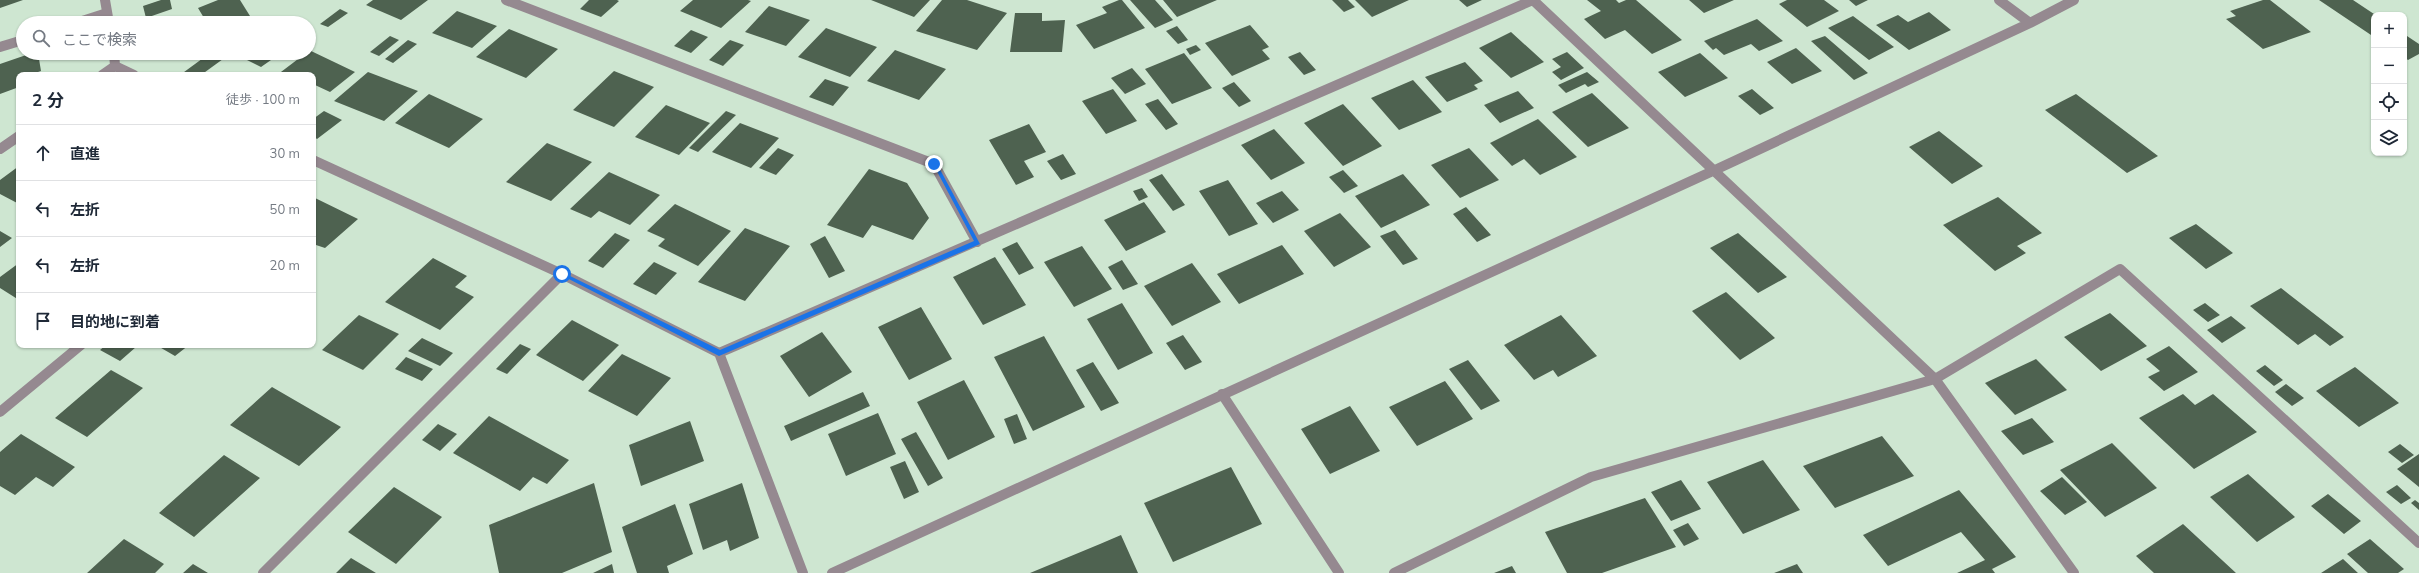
<!DOCTYPE html>
<html lang="ja">
<meta charset="utf-8">
<style>
:root{--surface:#fff;--page:#f6f6f7;--text:#1f2937;--muted:#747a83;--line:#e0e1e3}
body{margin:0;font-family:Mulish,"Noto Sans JP",sans-serif;background:var(--page);color:var(--text)}
.controls{position:absolute;right:12px;top:12px;display:grid;overflow:hidden;border-radius:8px;box-shadow:0 1px 3px #0004}
.controls button{width:36px;height:36px;display:grid;place-items:center;padding:0;border:0;border-bottom:1px solid var(--line);background:var(--surface);color:var(--text);font:20px sans-serif}
.stop{position:absolute;width:12px;height:12px;margin:-9px;border:3px solid #1a73e8;border-radius:50%;background:#fff}
.stop.end{background:#1a73e8;border-color:#fff;box-shadow:0 1px 4px #0008}
.list{margin:0;padding:0;list-style:none}
h2{display:flex;justify-content:space-between;align-items:center;height:52px;margin:0;padding:0 16px;font-size:17px}
h2 small{font-size:13px;font-weight:400;color:var(--muted)}
.list li{display:grid;grid-template-columns:26px 1fr auto;gap:12px;align-items:center;box-sizing:border-box;height:56px;padding:0 16px;border-top:1px solid var(--line)}
.list b{display:block;font-size:15px;white-space:nowrap}
.list em{font-size:13px;font-style:normal;color:var(--muted)}
.icon{flex:none;width:22px;height:22px;fill:none;stroke:currentColor;stroke-width:2;stroke-linecap:round;stroke-linejoin:round}
.map{position:relative;flex:none;width:2419px;height:573px;overflow:hidden}
.search{position:absolute;background:var(--surface);box-shadow:0 1px 3px #0004;left:16px;top:16px;width:300px;height:44px;display:flex;align-items:center;gap:10px;box-sizing:border-box;padding:0 14px;border-radius:22px;color:var(--muted);font-size:15px}
.panel{position:absolute;background:var(--surface);box-shadow:0 1px 3px #0004;left:16px;top:72px;width:300px;height:276px;border-radius:8px}
.map>svg:first-child{display:block}
.building{fill:#4e6250}
.lines{fill:none;stroke-linecap:round;stroke-linejoin:round}
.minor{stroke:#958990;stroke-width:10}
.route{fill:#1a73e8}
</style>
<div class="map">
<svg width="2419" height="573" viewBox="0 0 2419 573">
<rect width="100%" height="100%" fill="#cee6d1"/>
<path class="building" d="M0,0H23L0,8Z
M161,0H170L172,9L146,18L143,6Z
M218,0H240L250,16L233,23H207L198,8Z
M373,0H428L401,20L366,5Z
M589,0H617L619,1L601,17L580,9Z
M693,0H748L751,1L721,28L680,11Z
M871,0H930L914,17Z
M942,0H967L1007,13L977,50L916,31Z
M1119,0H1122L1145,28L1094,49L1076,25L1107,13L1102,7Z
M1130,0H1155L1173,20L1155,28Z
M1163,0H1217L1177,17Z
M1332,0H1348L1355,7L1344,12Z
M1355,0H1409L1372,17Z
M1459,0H1482L1467,7Z
M1587,0H1616L1619,3L1626,0H1636L1682,40L1652,54L1625,30L1605,39L1584,19L1601,11Z
M1689,0H1734L1704,13Z
M1787,0H1824L1839,11L1807,27L1779,4Z
M1849,0H1868L1856,6Z
M2263,0H2270L2311,32L2263,49L2226,19L2236,16L2230,11Z
M2319,0H2353L2374,14V37Z
M769,6L810,20L786,46L745,32Z
M340,9L348,13L328,27L320,24Z
M457,11L497,26L472,48L432,33Z
M1929,12L1951,30L1909,50L1876,25L1898,15L1908,22Z
M1015,13H1042V21L1065,20L1062,52H1010Z
M1853,16L1894,47L1869,60L1828,28Z
M1757,19L1783,41L1759,51L1751,44L1724,55L1716,48L1713,50L1704,41Z
M1250,25L1269,47L1262,50L1270,59L1232,76L1205,43Z
M1177,26L1188,40L1178,44L1166,31Z
M826,28L877,47L850,77L798,57Z
M509,29L558,49L526,78L476,57Z
M691,30L708,37L691,53L674,46Z
M1511,32L1544,62L1511,78L1479,48Z
M2404,34L2419,44V54L2408,60L2404,57Z
M390,36L399,40L379,56L370,52Z
M1825,36L1847,55L1868,73L1854,80L1811,41Z
M408,40L417,44L393,63L385,59Z
M730,40L744,45L723,66L709,60Z
M1196,45L1201,50L1190,55L1186,49Z
M1796,48L1822,71L1792,84L1767,62Z
M309,50L355,72L330,92L315,85L313,87V75H277L306,53H309Z
M895,50L946,69L919,100L867,81Z
M1300,52L1316,70L1304,75L1288,57Z
M1567,52L1584,68L1561,80L1552,72L1561,67L1552,59Z
M32,53H38L41,71L29,75H19V87L0,94V64Z
M210,53L223,59L201,75H180Z
M233,53H281L261,67Z
M1184,53L1212,88L1172,104L1145,69Z
M1700,53L1728,78L1685,97L1658,72Z
M1465,62L1483,81L1474,85L1478,89L1447,102L1425,77Z
M1132,68L1146,84L1125,94L1111,78Z
M614,71L654,87L614,127L573,110Z
M368,72L418,91L384,121L334,101Z
M1587,72L1599,82L1588,87L1585,84L1566,93L1558,85Z
M825,79L849,87L833,106L809,97Z
M1413,80L1442,112L1399,130L1371,98Z
M1234,82L1251,101L1239,107L1222,88Z
M1113,89L1137,121L1106,134L1082,101Z
M1752,89L1774,108L1760,115L1738,96Z
M1518,91L1534,108L1500,123L1484,105Z
M1592,93L1629,128L1588,147L1552,112Z
M429,94L483,119L449,148L395,123Z
M2076,94L2158,156L2127,173L2045,110Z
M1158,99L1178,124L1166,130L1145,104Z
M1343,104L1382,146L1343,166L1304,123Z
M666,105L710,123L679,155L635,137Z
M324,111L342,120L317,139L313,136V119Z
M726,111L736,115L698,152L689,148Z
M1538,119L1577,157L1540,175L1524,159L1512,166L1490,143Z
M740,123L779,138L751,168L712,152Z
M1029,124L1046,152L1024,161L1034,177L1016,185L989,140Z
M1274,129L1305,163L1271,180L1241,145Z
M1939,131L1983,166L1952,184L1909,147Z
M547,143L592,162L551,201L506,182Z
M778,148L794,155L776,175L759,168Z
M1469,148L1499,180L1460,198L1431,165Z
M1063,154L1076,174L1061,180L1047,161Z
M19,166V204L0,194V180Z
M869,169L907,183L929,218L913,240L872,225L863,238L827,225Z
M1343,170L1358,186L1344,193L1329,177Z
M609,172L660,195L630,225L599,211L591,218L570,209Z
M1162,174L1185,205L1173,211L1149,180Z
M1403,174L1430,205L1381,228L1355,196Z
M1228,180L1258,224L1229,236L1199,191Z
M1142,188L1148,197L1139,201L1133,191Z
M1282,191L1299,210L1273,223L1256,203Z
M313,197L358,219L325,248L313,244Z
M1998,197L2042,233L2017,246L2026,253L1995,271L1943,225Z
M1144,202L1166,232L1126,251L1104,220Z
M675,204L731,231L698,266L658,246L665,239L647,231Z
M1466,207L1491,235L1477,242L1453,214Z
M1340,213L1371,247L1334,267L1304,231Z
M2196,224L2233,253L2206,269L2169,238Z
M745,228L790,246L745,301L698,282Z
M1395,230L1418,259L1403,265L1380,236Z
M0,231L12,238L0,247Z
M615,233L630,240L603,268L588,261Z
M1738,233L1787,277L1758,293L1710,248Z
M825,236L845,271L829,278L810,244Z
M1017,242L1034,268L1019,275L1002,249Z
M1282,245L1304,274L1239,304L1217,274Z
M1082,246L1112,289L1074,307L1044,262Z
M995,257L1026,305L983,325L953,277Z
M433,258L467,276L455,287L474,297L440,330L385,302Z
M1122,260L1138,284L1123,290L1108,267Z
M654,262L677,273L656,295L633,284Z
M19,263V300L0,288V277Z
M1192,263L1221,302L1172,326L1144,286Z
M2281,288L2344,337L2330,346L2315,334L2298,345L2250,306Z
M1726,292L1775,338L1740,360L1692,311Z
M1122,303L1153,353L1118,370L1087,319Z
M2205,303L2220,315L2208,322L2193,310Z
M921,307L952,359L909,380L878,327Z
M2110,313L2147,346L2101,371L2064,337Z
M359,315L399,334L363,370L322,350Z
M1561,315L1597,356L1558,377L1553,370L1534,380L1504,345Z
M2231,316L2246,328L2222,343L2207,330Z
M572,320L619,345L583,381L536,355Z
M822,332L852,372L809,397L780,356Z
M1183,335L1202,362L1185,370L1166,343Z
M1044,336L1085,407L1033,431L994,357Z
M422,338L453,353L440,366L408,351Z
M520,344L531,349L507,374L496,369Z
M106,345H132L136,347L120,361L100,350Z
M156,345H189L175,356Z
M2169,346L2198,372L2164,391L2148,377L2160,371L2146,359Z
M622,354L671,378L637,416L588,391Z
M406,357L433,369L422,381L395,369Z
M2036,359L2067,390L2015,415L1985,383Z
M1468,360L1500,401L1481,410L1449,369Z
M1093,362L1119,403L1101,411L1076,370Z
M2265,365L2283,380L2274,386L2256,371Z
M2355,367L2399,403L2359,427L2316,391Z
M111,370L143,388L87,437L55,418Z
M964,380L995,437L948,460L917,402Z
M1445,381L1473,419L1417,446L1389,407Z
M2286,384L2304,398L2292,406L2275,392Z
M272,387L341,427L299,466L230,425Z
M863,392L870,406L791,441L784,426Z
M2183,394L2195,405L2213,394L2257,432L2194,469L2139,418Z
M1350,406L1380,451L1330,474L1301,429Z
M878,413L896,454L846,476L828,434Z
M1017,414L1027,439L1014,444L1004,419Z
M489,416L569,460L547,484L533,477L520,491L453,453Z
M2032,418L2054,442L2023,455L2001,431Z
M690,421L704,461L641,486L629,445Z
M438,424L457,434L440,451L422,440Z
M916,432L943,478L928,486L901,439Z
M21,434L75,467L53,487L36,477L15,495L0,486V452Z
M1882,436L1914,476L1835,508L1803,466Z
M2112,443L2157,488L2105,517L2060,470Z
M2400,444L2414,455L2402,463L2388,452Z
M2419,454V487L2397,469Z
M224,455L260,478L194,537L159,513Z
M1763,460L1800,510L1743,534L1707,482Z
M905,461L919,492L904,499L890,467Z
M1231,467L1262,524L1173,562L1144,503Z
M2248,474L2295,517L2257,542L2210,497Z
M2062,477L2087,502L2065,515L2040,491Z
M1681,480L1701,509L1671,521L1651,492Z
M594,483L612,552L562,573H499L489,525Z
M742,483L759,538L730,551L727,540L703,550L689,504Z
M2397,485L2411,498L2401,504L2386,492Z
M394,487L442,517L396,564L348,532Z
M1959,490L2016,557L1992,569L1995,573H1957L1985,560L1961,532L1888,566L1863,535Z
M2328,494L2361,521L2344,534L2311,506Z
M1645,498L1676,547L1602,573H1567L1545,532Z
M2415,500L2419,503V510L2411,503Z
M675,504L693,554L667,566L669,573H637L622,527Z
M1688,523L1699,539L1684,546L1673,530Z
M2183,524L2236,573H2154L2136,556Z
M1121,535L1138,573H1030L1100,544Z
M124,539L164,564L155,573H87Z
M2370,539L2404,569L2398,573H2368L2347,554Z
M351,558L376,573H336Z
M2343,559L2358,573H2321Z
M193,564L208,573H183Z
M612,564L614,573H593Z
M1797,564L1803,573H1774Z
M1512,566L1516,573H1494Z"/>
<g class="lines">
<path class="minor" d="M105,0L109,23
M506,0L934,164L977,242
M1533,0L1935,379L2074,573
M1999,0L2030,23
M76,23L107,13
M0,47L23,40
M115,66L134,75
M102,75L115,66L114,53
M0,149L19,136
M313,160L562,274L719,353L803,573
M719,353L1533,0
M1222,394L1339,573
M0,412L81,345
M263,573L562,274
M832,573L1715,170L2030,23L2074,0
M1394,573L1591,477L1935,379L2120,269L2419,543"/>
</g>
<path class="route" d="M932,162H936L980,244L719,356L559,274L564,273L720,350L974,241Z"/>
</svg>
<div class="controls">
<button>+</button>
<button>−</button>
<button><svg class="icon" aria-label="locate" viewBox="0 0 24 24"><circle cx="12" cy="12" r="6"/><path d="M12 2v4M12 18v4M2 12h4M18 12h4"/></svg></button>
<button><svg class="icon" aria-label="layers" viewBox="0 0 24 24"><path d="M12 4l9 5-9 5-9-5zM3 14l9 5 9-5"/></svg></button>
</div>
<div class="stop" style="left:562px;top:274px"></div>
<div class="stop end" style="left:934px;top:164px"></div>
<div class="search"><svg class="icon" aria-label="search" viewBox="0 0 24 24"><circle cx="10" cy="10" r="6"/><path d="M15 15l6 6"/></svg>ここで検索</div>
<section class="panel">
<h2>2 分<small>徒歩 · 100 m</small></h2>
<ul class="list">
<li><svg class="icon" aria-label="ahead" viewBox="0 0 24 24"><path d="M12 20V5M6 11l6-6 6 6"/></svg><div><b>直進</b></div><em>30 m</em></li>
<li><svg class="icon" aria-label="left" viewBox="0 0 24 24"><path d="M17 20v-9H6M10 6l-5 5 5 5"/></svg><div><b>左折</b></div><em>50 m</em></li>
<li><svg class="icon" aria-label="left" viewBox="0 0 24 24"><path d="M17 20v-9H6M10 6l-5 5 5 5"/></svg><div><b>左折</b></div><em>20 m</em></li>
<li><svg class="icon" aria-label="arrive" viewBox="0 0 24 24"><path d="M6 21V4h12l-3 4 3 4H6"/></svg><div><b>目的地に到着</b></div></li>
</ul>
</section>
</div>
